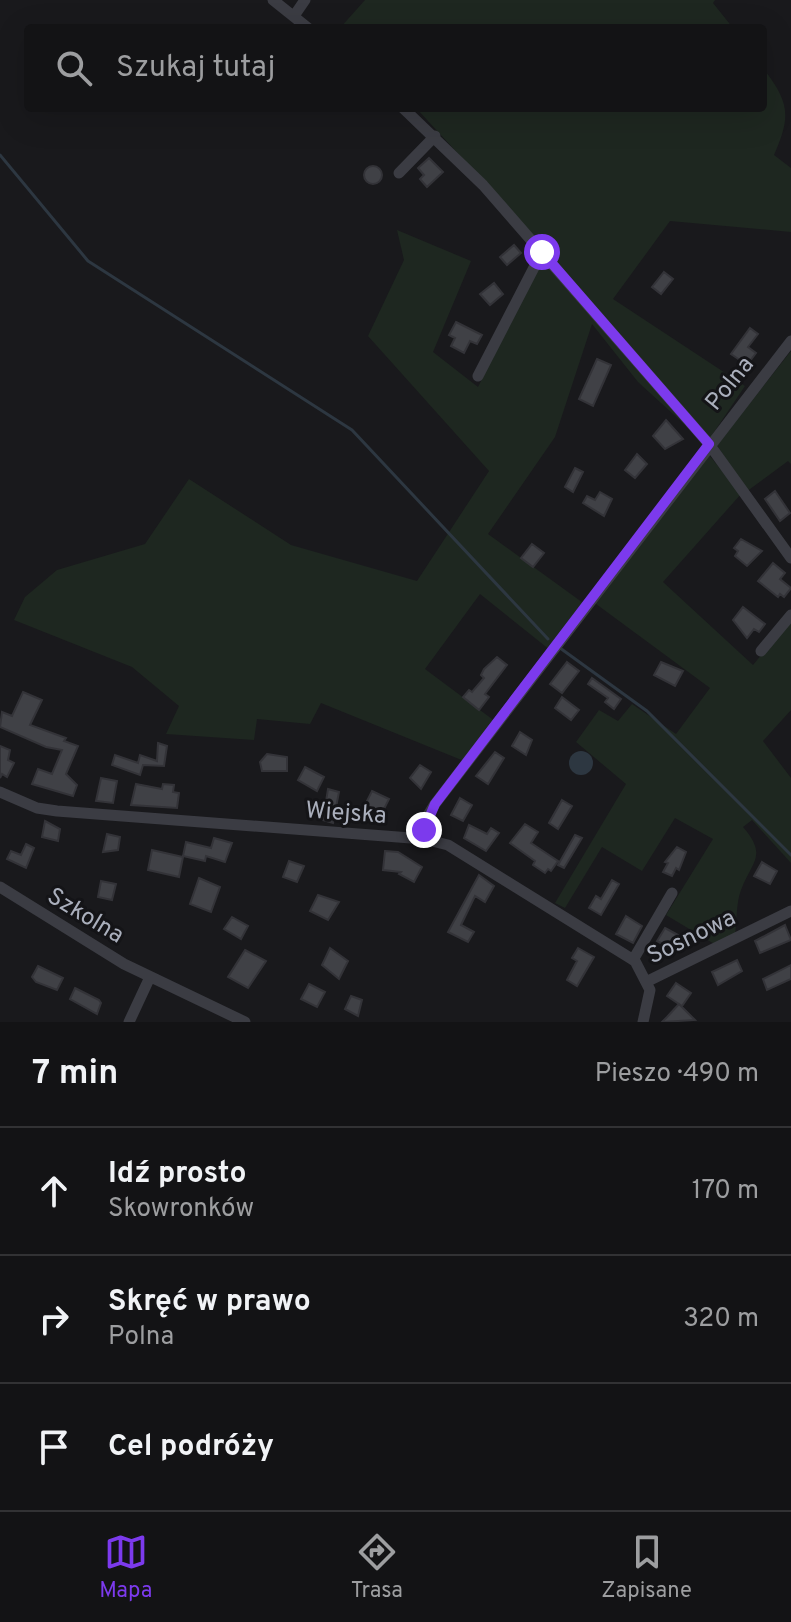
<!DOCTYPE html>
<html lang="pl">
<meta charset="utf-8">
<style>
:root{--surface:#131315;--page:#1c1c1e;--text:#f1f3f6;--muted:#9d9ea0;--line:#323234;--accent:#7c3aed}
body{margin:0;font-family:Overpass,sans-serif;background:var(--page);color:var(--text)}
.stop{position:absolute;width:24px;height:24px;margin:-18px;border:6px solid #7c3aed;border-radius:50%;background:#fff}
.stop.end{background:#7c3aed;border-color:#fff;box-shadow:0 2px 8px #0008}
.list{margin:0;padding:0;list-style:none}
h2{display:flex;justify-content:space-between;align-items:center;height:104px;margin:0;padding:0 32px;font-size:34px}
h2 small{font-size:26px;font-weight:400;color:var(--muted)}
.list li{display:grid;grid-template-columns:52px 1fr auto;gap:24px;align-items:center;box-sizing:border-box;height:128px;padding:0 32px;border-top:2px solid var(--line)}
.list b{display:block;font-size:30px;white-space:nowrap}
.list p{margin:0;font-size:26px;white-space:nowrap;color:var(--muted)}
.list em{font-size:26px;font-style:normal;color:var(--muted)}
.icon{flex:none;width:44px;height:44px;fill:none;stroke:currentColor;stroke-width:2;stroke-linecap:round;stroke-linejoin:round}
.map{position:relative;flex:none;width:791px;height:1022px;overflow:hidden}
.search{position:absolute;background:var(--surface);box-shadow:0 8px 32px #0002;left:24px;right:24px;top:24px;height:88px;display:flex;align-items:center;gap:20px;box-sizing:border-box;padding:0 28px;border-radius:8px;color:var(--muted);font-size:30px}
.sheet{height:488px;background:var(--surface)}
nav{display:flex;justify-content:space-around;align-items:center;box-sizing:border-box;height:112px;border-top:2px solid var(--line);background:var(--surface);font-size:22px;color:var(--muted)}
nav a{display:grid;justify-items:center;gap:4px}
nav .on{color:var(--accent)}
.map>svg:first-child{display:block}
.green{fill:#1e2720}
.water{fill:#2d3741}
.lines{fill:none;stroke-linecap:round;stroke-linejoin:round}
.stream{stroke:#2d3741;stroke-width:3}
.building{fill:#404146;stroke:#333338;stroke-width:2}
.minor{stroke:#3b3c43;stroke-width:11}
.route{stroke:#7c3aed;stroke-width:10}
.labels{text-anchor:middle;stroke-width:6;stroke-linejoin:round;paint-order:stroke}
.street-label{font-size:24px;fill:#aaafbc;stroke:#141417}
</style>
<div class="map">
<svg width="791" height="1022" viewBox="0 0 791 1022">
<rect width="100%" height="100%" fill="#19191c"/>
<path class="green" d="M365,0H715L713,3L733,28H340Z
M763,68C790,103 791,116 774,155L791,168V232L670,221L613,299L745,386L706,444L638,382L592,324L555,437L488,534L586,605L550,650L480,594L425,669L496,722L464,761L321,703L310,724L257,719L254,740L166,734L179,706L132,667L14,620L25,597L57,570L145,544L189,479L291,545L417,581L489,471L368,336L404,260L397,230L471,261L433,352L478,387L547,250L416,108H763Z
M791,351V464L788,461L746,492L717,445Z
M709,455L741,494L663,582L753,665L791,619V710L763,741L791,778V863L752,820L743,827C768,856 752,861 741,890C736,903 737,921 735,935L716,945L666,915L713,839L675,818L642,871L602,847L565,908L555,903L626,784L576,742L599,710L618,721L632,704L676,734L710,688L592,601Z"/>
<path class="water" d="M569 763a12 12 0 1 1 24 0a12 12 0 1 1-24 0Z"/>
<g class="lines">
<path class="stream" d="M0,155L88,261L352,430L548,639
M560,648L647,711L791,855"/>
</g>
<path class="building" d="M429,158L443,172L427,187L420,179L424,175L418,168Z
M364 175a9 9 0 1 1 18 0a9 9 0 1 1-18 0Z
M514,245L521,253L507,265L500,257Z
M664,272L673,279L661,294L652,287Z
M494,283L503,294L490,305L480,294Z
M456,322L482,335L477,344L470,341L464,353L451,346L455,338L449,335Z
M750,328L758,334L748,347L756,353L747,365L731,354Z
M597,359L611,365L593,406L579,399Z
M666,420L683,439L665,449L653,436Z
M637,454L647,464L635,478L625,470Z
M575,468L583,472L573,492L565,487Z
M775,491L790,513L780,521L765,499Z
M600,492L612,499L604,516L583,503L587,496L595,500Z
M741,539L762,551L747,566L735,556L738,551L734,548Z
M532,544L544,553L533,567L521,558Z
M773,563L785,573L780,579L791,588L784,597L780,594L778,597L758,581Z
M743,607L765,624L759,632L754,629L747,638L733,620Z
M497,657L507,665L485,694L489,697L479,710L463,697L469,690L472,692L484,678L481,675L484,669Z
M567,662L579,671L562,693L550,684Z
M661,662L683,671L675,686L654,675Z
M592,678L621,699L614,709L605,702L608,698L588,684Z
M23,692L42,700L30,725L66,738L64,741L78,746L66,774L77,785L73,796L32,784L38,769L52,774L62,750L46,747L0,727L2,712L12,716Z
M562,697L579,710L571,720L555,708Z
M520,732L532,740L526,755L512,746Z
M158,743L167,746L164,766L143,765L140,775L112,765L115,755L138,763L140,755L157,761Z
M0,746L10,750L8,760L14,763L7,777L2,774L0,778Z
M495,752L504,758L488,784L476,776Z
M267,754L287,757V771H262L260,762Z
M420,765L431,772L421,789L410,778Z
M305,767L324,777L317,791L298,780Z
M101,778L117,781L113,803L96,801Z
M136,784L162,789L163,784L174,785L173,792L179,793L177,808L131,805Z
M328,789L339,792L333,823L323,820Z
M372,791L389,799L382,813L365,805Z
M460,798L472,805L463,821L451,815Z
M562,800L572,806L558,829L549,823Z
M45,821L60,829L58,841L42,837Z
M525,824L538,832L531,843L558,861L551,871L548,869L545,873L533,865L535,861L510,843Z
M469,825L487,834L491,828L499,833L486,851L464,838Z
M107,834L120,837L118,850L103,852Z
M575,835L582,838L564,868L558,865Z
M214,838L232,843L225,862L206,856L205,861L183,856L186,842L211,848Z
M26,844L34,848L26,868L7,859L11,851L21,855Z
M677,847L686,852L679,870L676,868L672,876L663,872L668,863L665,862Z
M152,850L183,857L179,877L148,870Z
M385,851L398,852L422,867L414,882L399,874L401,872L383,870Z
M289,861L304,866L297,882L283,877Z
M762,862L777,871L770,884L754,876Z
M479,875L494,886L485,902L475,896L461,925L474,932L468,942L448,932Z
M199,878L220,887L211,912L190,904Z
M612,880L619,884L601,915L589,908L596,896L601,899Z
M101,881L116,884L112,900L98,897Z
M318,895L339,902L328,920L310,911Z
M626,916L642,926L633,943L616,934Z
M232,917L248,926L241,939L224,929Z
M785,925L791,940L760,953L755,941Z
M665,928L678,935L670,948L657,941Z
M330,948L348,961L339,979L322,965Z
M578,948L594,957L577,986L567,980L577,961L572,958Z
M245,950L266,961L248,988L228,977Z
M737,960L742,971L718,985L712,972Z
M791,965V979L767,990L763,979Z
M38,966L63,978L57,990L36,982L32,977Z
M676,983L691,993L682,1006L667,996Z
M309,984L325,992L317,1007L301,999Z
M75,988L99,1000L101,1003L97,1014L70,999Z
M351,996L362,1000L358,1016L345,1009Z
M679,1004L695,1020L662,1022L667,1017Z"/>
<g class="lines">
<path class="minor" d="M273,0L308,28
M294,16L305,0
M403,108L483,185L709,444L791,558
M399,173L435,136
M478,376L542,252
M761,651L791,615
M0,792L37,808L57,811L424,839L448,845L635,961L650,990L643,1022
M424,839L427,817L435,804L791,341
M0,887L124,964L245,1022
M633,960L672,893
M648,981L791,911
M129,1022L150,977"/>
</g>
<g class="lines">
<path class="route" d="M424,830L435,804L709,444L542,252"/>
</g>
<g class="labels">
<g class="street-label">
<text transform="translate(729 383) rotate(-51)" y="8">Polna</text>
<text transform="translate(346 812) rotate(4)" y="8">Wiejska</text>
<text transform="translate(86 915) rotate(31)" y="8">Szkolna</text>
<text transform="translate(691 936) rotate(-26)" y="8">Sosnowa</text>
</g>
</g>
</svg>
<div class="stop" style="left:542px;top:252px"></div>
<div class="stop end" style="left:424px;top:830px"></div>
<div class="search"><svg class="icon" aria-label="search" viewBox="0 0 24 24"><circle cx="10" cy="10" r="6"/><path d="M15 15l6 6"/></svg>Szukaj tutaj</div>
</div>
<section class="sheet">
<h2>7 min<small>Pieszo · 490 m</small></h2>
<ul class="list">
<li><svg class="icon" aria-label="ahead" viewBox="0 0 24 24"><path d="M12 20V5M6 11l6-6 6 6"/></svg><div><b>Idź prosto</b><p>Skowronków</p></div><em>170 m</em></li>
<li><svg class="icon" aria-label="right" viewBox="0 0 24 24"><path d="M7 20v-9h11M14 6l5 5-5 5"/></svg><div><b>Skręć w prawo</b><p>Polna</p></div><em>320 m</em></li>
<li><svg class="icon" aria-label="arrive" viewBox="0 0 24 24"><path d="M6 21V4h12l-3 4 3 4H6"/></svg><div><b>Cel podróży</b></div></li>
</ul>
</section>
<nav>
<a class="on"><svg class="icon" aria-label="map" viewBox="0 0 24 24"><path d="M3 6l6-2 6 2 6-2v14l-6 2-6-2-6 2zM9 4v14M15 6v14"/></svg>Mapa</a>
<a><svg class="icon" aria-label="directions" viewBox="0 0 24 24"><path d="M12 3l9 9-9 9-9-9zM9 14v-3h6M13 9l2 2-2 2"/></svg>Trasa</a>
<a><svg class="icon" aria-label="saved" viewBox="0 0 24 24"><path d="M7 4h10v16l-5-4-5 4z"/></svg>Zapisane</a>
</nav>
